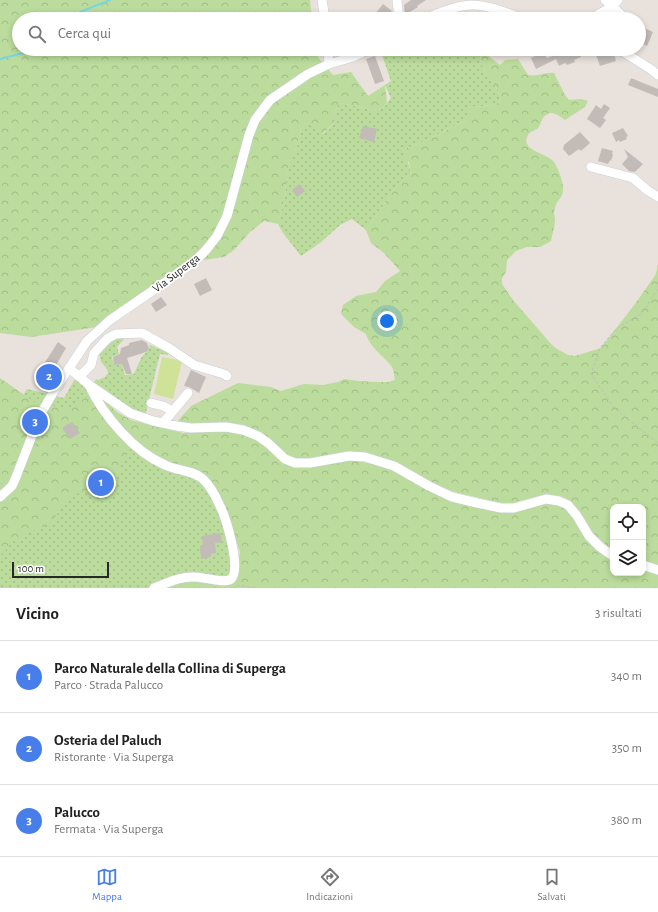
<!DOCTYPE html>
<html lang="it">
<meta charset="utf-8">
<style>
:root{--surface:#fff;--page:#f6f6f6;--text:#222;--muted:#767676;--line:#e0e0e0;--accent:#487eea}
body{margin:0;font-family:"Alegreya Sans",sans-serif;background:var(--page);color:var(--text)}
.controls{position:absolute;right:12px;bottom:12px;display:grid;overflow:hidden;border-radius:8px;box-shadow:0 2px 6px #0003}
.controls button{width:36px;height:36px;display:grid;place-items:center;padding:0;border:0;border-bottom:1px solid var(--line);background:var(--surface);color:var(--text);font:20px sans-serif}
.scale{position:absolute;left:12px;bottom:10px;width:97px;box-sizing:border-box;padding-left:4px;border:2px solid #282828;border-top:0;font-size:11px;line-height:14px;white-space:nowrap;color:#282828;-webkit-text-stroke:3px #fff;paint-order:stroke}
.you{position:absolute;left:387px;top:321px;width:14px;height:14px;margin:-10px;border:3px solid #fff;border-radius:50%;background:#1a73e8;box-shadow:0 0 0 6px #1a73e833}
.badge{display:grid;place-items:center;width:26px;height:26px;border-radius:50%;background:var(--accent);color:#fff;font-size:13px;font-weight:700}
.pin{position:absolute;translate:-50% -50%;border:2px solid #fff;box-shadow:0 1px 4px #0006}
.list{margin:0;padding:0;list-style:none}
h2{display:flex;justify-content:space-between;align-items:center;height:52px;margin:0;padding:0 16px;font-size:17px}
h2 small{font-size:13px;font-weight:400;color:var(--muted)}
.list li{display:grid;grid-template-columns:26px 1fr auto;gap:12px;align-items:center;box-sizing:border-box;height:72px;padding:0 16px;border-top:1px solid var(--line)}
.list b{display:block;font-size:15px;white-space:nowrap}
.list p{margin:0;font-size:13px;white-space:nowrap;color:var(--muted)}
.list em{font-size:13px;font-style:normal;color:var(--muted)}
.icon{flex:none;width:22px;height:22px;fill:none;stroke:currentColor;stroke-width:2;stroke-linecap:round;stroke-linejoin:round}
.map{position:relative;flex:none;width:658px;height:588px;overflow:hidden}
.search{position:absolute;background:var(--surface);box-shadow:0 2px 6px #0003;left:12px;right:12px;top:12px;height:44px;display:flex;align-items:center;gap:10px;box-sizing:border-box;padding:0 14px;border-radius:22px;color:var(--muted);font-size:15px}
.sheet{height:268px;background:var(--surface)}
nav{display:flex;justify-content:space-around;align-items:center;box-sizing:border-box;height:56px;border-top:1px solid var(--line);background:var(--surface);font-size:11px;color:var(--muted)}
nav a{display:grid;justify-items:center;gap:2px}
nav .on{color:var(--accent)}
.map>svg:first-child{display:block}
.grass{fill:url(#grass-dots)}
.forest{fill:url(#forest-crowns)}
.pitch{fill:#cee298}
.lines{fill:none;stroke-linecap:round;stroke-linejoin:round}
.stream{stroke:#76d7e3;stroke-width:2}
.building{fill:#c2bbb8}
.minor-casing{stroke:#c9cfd9;stroke-width:10}
.path{stroke:#bebebe;stroke-width:1;stroke-dasharray:3 2;stroke-linecap:butt}
.minor{stroke:#fff;stroke-width:9}
.labels{text-anchor:middle;stroke-width:3.5;stroke-linejoin:round;paint-order:stroke}
.street-label{font-size:12px;fill:#282828;stroke:#fff}
</style>
<div class="map">
<svg width="658" height="588" viewBox="0 0 658 588">
<defs>
<pattern id="grass-dots" width="8" height="8" patternUnits="userSpaceOnUse"><rect width="8" height="8" fill="#bbdc9c"/><path d="M2 2h.1M6 6h.1" fill="none" stroke="#a1bd86" stroke-width="1.8" stroke-linecap="round"/></pattern>
<pattern id="forest-crowns" width="20" height="18" patternUnits="userSpaceOnUse"><rect width="20" height="18" fill="#bbdc9c"/><path d="M2 6a3 3 0 1 1 6 0M12 15a3 3 0 1 1 6 0" fill="none" stroke="#a1bd86"/></pattern>
</defs>
<rect width="100%" height="100%" fill="#e9e1db"/>
<path class="grass" d="M393,49H480L481,63L488,77L498,90L501,100L495,105L471,107L464,121L429,139L405,149L411,174L399,183L366,230L352,219L340,225L320,243L301,256L283,233L278,224L285,196L287,170L297,146L301,129L306,122L323,134L334,123L335,111L339,103L357,106L373,111L382,109L391,98L385,85L391,81L382,55Z
M126,337L117,347L119,354L112,357L114,365L122,364L125,375L134,374L141,358L149,349L150,345L169,353L168,355L160,354L145,416L131,411L94,383L96,379L98,380L105,377L108,373L107,369L101,362L99,352L117,338Z
M77,375L132,447L202,480L228,515L237,545L243,588H0V449L13,414L27,389L64,398Z"/>
<path class="forest" d="M0,0H310L312,19H19V49H316L317,56L324,64L259,109L224,215L203,254L97,327L31,337L0,333Z
M481,50L500,65L505,60L518,59L528,75C538,77 545,72 554,73L565,95L569,100L581,99L588,101L585,107L565,120C559,116 552,110 546,115C541,118 541,124 538,128C535,131 530,131 528,135C519,151 548,153 554,162C558,168 562,179 563,186C564,199 557,198 555,208C553,212 555,216 555,220C555,227 552,234 551,241L540,247H527L516,251L507,260L506,272L502,278V284L513,300L552,345L557,349L568,355L575,356L601,348L635,304L656,274L658,264V565L643,560V507H613V551L593,533L581,513L571,501L560,496L546,494L513,503H501L454,492L431,482L396,462L366,453L349,451L310,458H296L288,455L271,440L260,432L244,425L226,422L175,424L191,406L238,383L271,387L281,391L304,384L323,385L338,382L344,379L358,381L377,382H388L395,380C394,376 394,370 392,367C384,356 370,348 366,334L354,327L341,314L343,305L356,296L376,292L385,281L400,271L384,253L371,243L366,230L399,183L411,174L409,162L404,158L405,149L429,139L464,121L471,107L495,105L501,100L498,90L488,77L481,63Z
M327,68L333,75L351,72L368,96L385,85L387,102L382,109L373,111L357,106L339,103L335,111L334,123L322,134L306,122L301,129L297,146L287,170L285,196L278,224L264,221L250,232L234,250L224,257L204,260L228,217L251,136L262,113L289,88Z
M0,378L43,408L14,476L0,494Z
M92,394L132,447L124,457L120,470L91,488L69,497L52,522L15,540L0,556V501L33,445L51,405L59,408L66,406L69,408Z
M101,397L117,412L131,420L183,433L225,431L242,434L256,440L266,447L283,462L349,460L364,462L393,470L427,490L450,501L500,512L547,504L558,505L566,508C577,523 596,555 613,560V573H643V570L658,575V588H162L180,580H234L240,552L226,511L204,478L165,465L133,445L104,412Z"/>
<path class="pitch" d="M162,357L182,361L173,399L154,394Z"/>
<g class="lines">
<path class="stream" d="M73,19L80,12L110,0
M0,59L39,49"/>
</g>
<path class="building" d="M411,0H426L417,6L418,7L405,15L404,5Z
M383,4L392,11L386,19H371Z
M640,26L653,32L647,46L639,42V30Z
M571,49H575L579,51L581,57L574,60L575,62L567,65L565,63L559,66L556,59L536,69L531,58L543,52L547,58Z
M613,50L616,61L600,66L596,55Z
M375,56L384,81L375,84L366,59Z
M631,78L658,89V97L628,85Z
M604,104L610,108L603,118L606,120L600,128L587,119L596,105L601,109Z
M363,126L377,129L374,142L359,138Z
M623,128L628,136L626,137L627,139L620,142L619,140L616,142L612,133Z
M580,132L590,143L581,151L579,149L569,156L563,149L564,145Z
M602,148L613,151L612,154L613,155L611,161L610,160L608,164L598,161Z
M624,149L643,164L635,172L629,171L622,164L628,157Z
M300,184L305,191L297,197L292,190Z
M206,278L212,290L200,296L194,284Z
M161,297L167,305L156,312L151,304Z
M142,340L147,343L149,349L146,352L127,358L132,374H126L122,364L114,365L113,357L120,354L121,348L129,345V343Z
M58,342L66,348L55,367L60,370L48,388L40,383L43,379L37,375Z
M191,370L206,377L199,393L189,387L184,386Z
M72,422L80,433L70,439L62,428Z
M220,533L222,542L215,543L216,553L211,554V557L201,559L200,546L203,545L202,536Z"/>
<g class="lines">
<defs>
<path id="minor" d="M322,0L325,19
M397,0L399,19
M605,0L626,19
M424,19C470,0 477,1 523,19
M590,19L612,7L618,0
M328,49L329,64
M622,49V51L652,70L658,75
M591,167L633,178L647,190L658,197
M69,368L88,384L130,413L153,421L177,426L191,428L226,427L243,430L258,436L268,443L285,459L295,463H310L349,456L365,457L394,466L429,486L452,497L477,503L501,508H514L546,499L559,501L568,505L577,516L589,536L600,547L613,556
M80,376L91,365L94,353L108,338L116,334L142,333L169,348L194,365L224,374L227,376
M89,385C103,415 134,452 165,465C177,471 194,470 204,480C211,487 216,497 220,506C226,518 242,570 231,579C224,584 204,577 195,577C181,576 167,583 154,588
M151,403L163,406L173,411
M163,423L188,393
M0,497L12,486L16,477L40,415L54,391L87,341L110,320L193,263L206,250L217,236L227,216L249,135L255,120L270,100L308,74L329,64L353,57L370,49
M643,565L658,570"/>
</defs>
<use href="#minor" class="minor-casing"/>
<path class="path" d="M658,289L642,313L616,329L600,348L591,374L614,408L658,443
M0,484L5,482
M237,585L254,588"/>
<use href="#minor" class="minor"/>
</g>
<g class="labels">
<g class="street-label">
<text transform="translate(176 273) rotate(-37)" y="4">Via Superga</text>
</g>
</g>
</svg>
<div class="controls">
<button><svg class="icon" aria-label="locate" viewBox="0 0 24 24"><circle cx="12" cy="12" r="6"/><path d="M12 2v4M12 18v4M2 12h4M18 12h4"/></svg></button>
<button><svg class="icon" aria-label="layers" viewBox="0 0 24 24"><path d="M12 4l9 5-9 5-9-5zM3 14l9 5 9-5"/></svg></button>
</div>
<div class="scale">100 m</div>
<div class="you"></div>
<div class="pin badge" style="left:101px;top:483px">1</div>
<div class="pin badge" style="left:49px;top:377px">2</div>
<div class="pin badge" style="left:35px;top:422px">3</div>
<div class="search"><svg class="icon" aria-label="search" viewBox="0 0 24 24"><circle cx="10" cy="10" r="6"/><path d="M15 15l6 6"/></svg>Cerca qui</div>
</div>
<section class="sheet">
<h2>Vicino<small>3 risultati</small></h2>
<ul class="list">
<li><span class="badge">1</span><div><b>Parco Naturale della Collina di Superga</b><p>Parco · Strada Palucco</p></div><em>340 m</em></li>
<li><span class="badge">2</span><div><b>Osteria del Paluch</b><p>Ristorante · Via Superga</p></div><em>350 m</em></li>
<li><span class="badge">3</span><div><b>Palucco</b><p>Fermata · Via Superga</p></div><em>380 m</em></li>
</ul>
</section>
<nav>
<a class="on"><svg class="icon" aria-label="map" viewBox="0 0 24 24"><path d="M3 6l6-2 6 2 6-2v14l-6 2-6-2-6 2zM9 4v14M15 6v14"/></svg>Mappa</a>
<a><svg class="icon" aria-label="directions" viewBox="0 0 24 24"><path d="M12 3l9 9-9 9-9-9zM9 14v-3h6M13 9l2 2-2 2"/></svg>Indicazioni</a>
<a><svg class="icon" aria-label="saved" viewBox="0 0 24 24"><path d="M7 4h10v16l-5-4-5 4z"/></svg>Salvati</a>
</nav>
